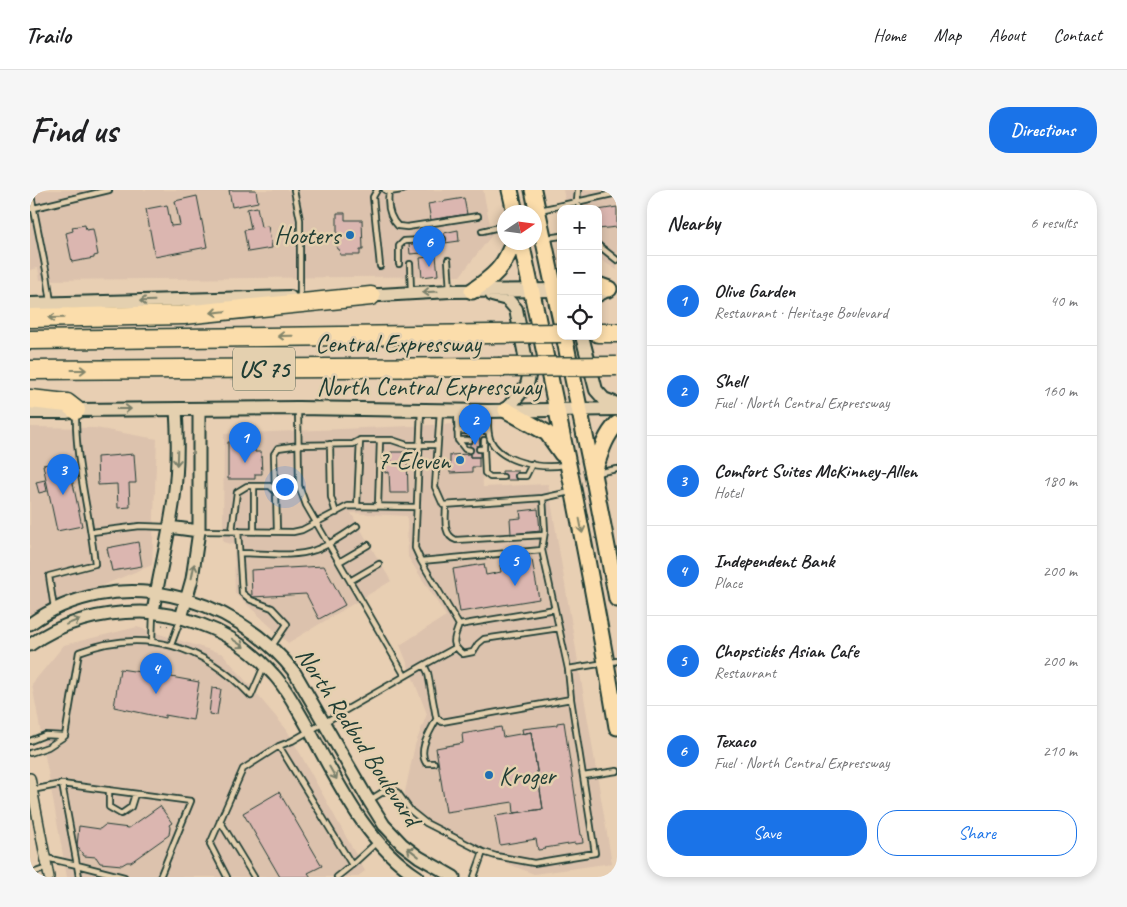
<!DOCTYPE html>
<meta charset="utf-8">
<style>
:root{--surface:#fff;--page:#f6f6f6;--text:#202124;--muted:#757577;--line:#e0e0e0;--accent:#1a73e8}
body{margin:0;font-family:Caveat,sans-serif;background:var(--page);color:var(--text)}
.controls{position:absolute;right:15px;top:15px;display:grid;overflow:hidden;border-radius:10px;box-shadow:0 2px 8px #0003}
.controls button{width:45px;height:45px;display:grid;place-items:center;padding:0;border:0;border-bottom:1px solid var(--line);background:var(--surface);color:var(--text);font:25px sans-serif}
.compass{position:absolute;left:467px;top:15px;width:45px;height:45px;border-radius:50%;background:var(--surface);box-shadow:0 2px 8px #0003;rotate:77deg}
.you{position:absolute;left:254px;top:296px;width:18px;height:18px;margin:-12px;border:4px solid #fff;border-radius:50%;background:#1a73e8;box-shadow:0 0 0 8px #1a73e833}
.badge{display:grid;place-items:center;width:32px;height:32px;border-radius:50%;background:var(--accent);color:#fff;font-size:16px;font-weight:700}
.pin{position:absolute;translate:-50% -41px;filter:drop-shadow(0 1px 2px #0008)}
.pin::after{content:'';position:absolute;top:26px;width:18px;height:15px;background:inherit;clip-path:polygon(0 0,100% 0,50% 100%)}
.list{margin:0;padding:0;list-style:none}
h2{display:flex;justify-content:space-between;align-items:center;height:65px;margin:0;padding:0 20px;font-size:21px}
h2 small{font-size:16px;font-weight:400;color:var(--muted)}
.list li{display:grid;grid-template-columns:32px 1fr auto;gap:15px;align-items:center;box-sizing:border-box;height:90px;padding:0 20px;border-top:1px solid var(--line)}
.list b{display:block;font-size:19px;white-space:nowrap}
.list p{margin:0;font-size:16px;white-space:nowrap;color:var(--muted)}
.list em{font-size:16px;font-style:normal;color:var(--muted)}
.actions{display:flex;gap:10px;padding:15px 20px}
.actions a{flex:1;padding:11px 0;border:1px solid var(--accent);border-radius:20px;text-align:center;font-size:18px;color:var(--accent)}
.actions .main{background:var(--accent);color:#fff}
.icon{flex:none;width:28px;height:28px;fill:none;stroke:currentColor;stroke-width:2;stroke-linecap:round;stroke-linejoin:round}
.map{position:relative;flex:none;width:587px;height:687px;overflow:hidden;border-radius:20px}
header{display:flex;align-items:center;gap:30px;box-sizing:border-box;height:70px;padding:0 25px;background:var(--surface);border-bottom:1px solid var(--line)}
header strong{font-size:24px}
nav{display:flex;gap:28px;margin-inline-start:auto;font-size:18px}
.intro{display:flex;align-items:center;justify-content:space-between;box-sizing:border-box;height:120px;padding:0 30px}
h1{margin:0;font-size:35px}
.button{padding:12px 22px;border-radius:20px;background:var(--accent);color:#fff;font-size:18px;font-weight:700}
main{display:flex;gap:30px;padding:0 30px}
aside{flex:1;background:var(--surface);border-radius:20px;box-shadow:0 2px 8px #0003}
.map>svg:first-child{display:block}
.built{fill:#dcc2ad}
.building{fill:#dbb6b0;stroke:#1f3d34}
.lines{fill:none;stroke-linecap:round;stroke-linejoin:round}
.service-casing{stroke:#1f3d34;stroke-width:8}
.minor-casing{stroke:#1f3d34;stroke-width:12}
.tertiary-casing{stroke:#1f3d34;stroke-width:15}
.secondary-casing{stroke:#1f3d34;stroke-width:16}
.trunk-casing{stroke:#1f3d34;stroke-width:19}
.motorway-casing{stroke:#1f3d34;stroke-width:21}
.path{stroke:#1f3d34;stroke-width:1;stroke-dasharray:1 4;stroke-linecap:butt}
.service{stroke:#e4d0af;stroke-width:4.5}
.minor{stroke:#e4d0af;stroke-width:9}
.tertiary{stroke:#e4d0af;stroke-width:11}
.secondary{stroke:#e4d0af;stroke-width:12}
.trunk{stroke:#fbddab;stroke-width:15}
.motorway{stroke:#fbddab;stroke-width:18}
.motorway-bridge-casing{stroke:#1f3d34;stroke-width:21;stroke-linecap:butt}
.motorway-bridge{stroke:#fbddab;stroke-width:18}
.oneway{stroke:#787f6b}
.oneway2{stroke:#82856a}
.poi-dot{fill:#1f6fb2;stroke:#e4d0af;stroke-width:2}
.labels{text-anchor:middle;stroke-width:5;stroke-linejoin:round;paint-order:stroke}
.shield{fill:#e4d0af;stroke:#5a6959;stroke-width:1}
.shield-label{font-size:24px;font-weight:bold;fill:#1f3d34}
.poi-label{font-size:25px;fill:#1f3d34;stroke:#e4d0af;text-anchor:end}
.street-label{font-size:25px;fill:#1f3d34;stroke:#e4d0af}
</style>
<header>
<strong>Trailo</strong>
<nav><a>Home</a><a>Map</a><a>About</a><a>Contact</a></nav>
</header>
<div class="intro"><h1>Find us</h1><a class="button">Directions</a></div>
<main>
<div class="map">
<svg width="587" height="687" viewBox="0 0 587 687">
<rect width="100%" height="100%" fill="#e8cfb3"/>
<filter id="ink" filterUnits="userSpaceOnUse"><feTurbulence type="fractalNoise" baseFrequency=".02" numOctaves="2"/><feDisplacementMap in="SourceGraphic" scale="10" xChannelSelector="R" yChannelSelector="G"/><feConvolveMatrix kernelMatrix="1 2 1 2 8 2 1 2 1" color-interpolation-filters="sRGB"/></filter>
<g filter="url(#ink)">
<path class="built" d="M0,0H453L462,45L430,86L10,90L8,78L0,80Z
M533,0H587V80L568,68V19H537Z
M450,233L453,297L518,294L582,673L504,684L422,652L372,616L385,555L397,524L370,455L416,426L378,367L377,326L321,323L361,391L258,453L205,403L204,355L193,352L194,244Z
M0,237L65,238L127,249L122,375L0,425Z
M107,437L193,464L257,540L335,681L327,687H37L2,494L34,455Z"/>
<path class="building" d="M199,0H226L228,12L202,17Z
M167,6L177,57L125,67L116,19L137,15L141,36L150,35L145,11Z
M434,8L437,24L401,30L398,14Z
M227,17L231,37L238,36L242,58L218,62L214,40L221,39L217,19Z
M587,17V37L568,39V20Z
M307,23H315V30H332L333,60H330V65H310L309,59H307Z
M55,35L56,40L63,39L68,65L64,66V68L42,72L36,43L43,41L42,37Z
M428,40L429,51L415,53L414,43Z
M404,51L405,62L380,64L379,54Z
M406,66L408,85L392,87L390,68Z
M440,243H449L450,267H440Z
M205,248H225V262H231L232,284H225V289H198V252H205Z
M361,262H377L378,303H360L359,282L355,283V274H361Z
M104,264L106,293H99L100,317L88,318L87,294L68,295L67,267Z
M440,264V267H449V277H442V282L420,283V265Z
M38,270L52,336L27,341L13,275Z
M472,281H488V290H473Z
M15,290L17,301L9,303L6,292Z
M508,319L510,341L481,344L480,329L491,328L490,321Z
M108,352L112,376L82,381L77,358Z
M502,370L509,409L430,422L423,379L454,374L456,385L471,382L470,375Z
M294,376L315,415L289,429L276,404L222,407L221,380Z
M90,479L117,483V480L142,484L141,487L169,492L163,530L135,525V528L84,517Z
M182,498L191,499L187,525L179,524Z
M534,532L551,645H552L553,653L545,654V653L515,658L516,659L508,660L506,649L470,655L465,626L513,619L501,542L493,544L492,539L527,535V533Z
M471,537L473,547L501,542L513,619L484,623L483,612L416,622L406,558L433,553L432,544Z
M249,602L292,676L278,683L281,687H250L213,623Z
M130,616L142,633L139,635L140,637L139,645L101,672H97L92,675L70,673L66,667L54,666L47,656L49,636L70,639L75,635L99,638Z"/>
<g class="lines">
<defs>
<path id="service" d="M0,0L17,85L21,112
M264,0L270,30V106
M347,0L343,7L350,76
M355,0L359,2L372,0
M548,0L547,11L550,19
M359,2C357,15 359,27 368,36L377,37L448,26
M0,19L79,0
M510,20L587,3
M452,41L474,36
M517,48L531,46
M568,55L587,70
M418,70L420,100
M369,74V56L374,51L413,49
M380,74L381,102
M391,220L385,358L391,371L512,360
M410,221L405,297L413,315L513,308
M458,221C458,230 457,240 460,249C470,273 512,279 534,275
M427,222L428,250H440
M427,241H458
M428,250L435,259L440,260
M300,254L301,307L306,323
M449,259H454V250
M454,259L455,283L460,287H473
M566,283L587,279
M488,286H496L502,274
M224,296V341
M245,301L244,264L248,258L269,255L323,254L330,250H362L377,255H407
M540,302L513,308L515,341L512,360L538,479L587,471
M416,315C416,327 412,345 426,350L514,345
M327,316L330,250
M348,316L350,250
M169,341L263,342L272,340L318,316L387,317
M202,341L207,302L217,296H240L246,302L247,341
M208,341L212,403L221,410L242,418L257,434L242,456
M62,342L110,336L138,337
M210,363C234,363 263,368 285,360C300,355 314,345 327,336
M391,371L429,435
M309,372L338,355
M320,391L349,374
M24,418L19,386L65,374C60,324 45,273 46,223
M525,419L429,435C424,449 420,454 433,464L443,462L448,454L454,449L529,438
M122,452L123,423
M141,455L151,428
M394,475L425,458
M538,479L541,509
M0,551L15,545L34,546
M249,556L322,675L307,687
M0,563L18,557L35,546L49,462C115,437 174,456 221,506L234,476
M404,573H396C387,559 401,541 407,528
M553,586L587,581
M32,594L161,611L130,687
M2,600L32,594L47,675L94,687
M79,600V617L91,624L101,617L105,604
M340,610L356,600H364L368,603L381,621L396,633L453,662L466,666L504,673L565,663L541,509L412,532L406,527L398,483L394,475L375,486
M190,631L224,687
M16,668L47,675L49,687
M322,675L347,652
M0,684L17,678
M197,687L180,654L213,579L249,556L262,551L375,486L276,315L269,296L268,219
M444,687L453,662"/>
<path id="minor" d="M0,588L19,687"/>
<path id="tertiary" d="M139,337L169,341
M123,422C129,384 139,346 144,308C148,278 148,249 146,219
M151,428L162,389L169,341V219
M0,434C85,373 203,403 265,483L339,611L354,635L372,654L389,667L424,687
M0,455C33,431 71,422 111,422C131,422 151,427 170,434C198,444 224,462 244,485C256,498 264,514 273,529C305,585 332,651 388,687"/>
<path id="secondary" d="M462,105L477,109L486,119L499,186L497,195L476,220
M568,105L579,99
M332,106L420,101L531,100
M0,114L260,107
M552,146L566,200L574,209L587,214
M0,222H36L46,220L268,218L458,221L587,219"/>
<path id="trunk" d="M480,0L485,22
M503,0L531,131
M491,52C526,213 560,374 587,537
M568,95L579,99
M442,101C463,87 475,77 483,52
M534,146L563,284L587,409
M476,220L517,243L532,264
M564,282C570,265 574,247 587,234"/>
<path id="motorway" d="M0,128L154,125L341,106
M568,143H587
M0,150L461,144
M0,180L468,177
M0,209L37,213L46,220"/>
</defs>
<use href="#service" class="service-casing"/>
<use href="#minor" class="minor-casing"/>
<use href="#tertiary" class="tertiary-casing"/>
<use href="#secondary" class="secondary-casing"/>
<use href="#trunk" class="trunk-casing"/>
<use href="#motorway" class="motorway-casing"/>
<path class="path" d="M132,435L141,436"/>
<use href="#service" class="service"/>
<use href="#minor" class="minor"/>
<use href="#tertiary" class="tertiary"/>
<use href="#secondary" class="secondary"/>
<use href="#trunk" class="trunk"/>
<use href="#motorway" class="motorway"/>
<defs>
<path id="motorway-bridge" d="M461,144L531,143
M468,177L587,176"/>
</defs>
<use href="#motorway-bridge" class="motorway-bridge-casing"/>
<use href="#motorway-bridge" class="motorway-bridge"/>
</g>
<defs><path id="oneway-shaft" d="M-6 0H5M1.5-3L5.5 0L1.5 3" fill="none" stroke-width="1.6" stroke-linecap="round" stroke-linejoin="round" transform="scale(1.25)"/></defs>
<g class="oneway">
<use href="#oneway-shaft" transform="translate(400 102) rotate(177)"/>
<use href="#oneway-shaft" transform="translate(117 111) rotate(178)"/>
<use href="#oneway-shaft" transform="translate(94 219)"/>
<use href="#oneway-shaft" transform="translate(147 268) rotate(92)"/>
<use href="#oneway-shaft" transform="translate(163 381) rotate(-79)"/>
<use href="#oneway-shaft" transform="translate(43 432) rotate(-21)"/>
<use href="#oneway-shaft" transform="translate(208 453) rotate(35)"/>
<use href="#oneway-shaft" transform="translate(303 583) rotate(60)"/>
<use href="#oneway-shaft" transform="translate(383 662) rotate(-142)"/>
</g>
<g class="oneway2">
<use href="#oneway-shaft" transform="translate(188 122) rotate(174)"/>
<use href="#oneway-shaft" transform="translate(26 128) rotate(179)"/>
<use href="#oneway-shaft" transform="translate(255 146) rotate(179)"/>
<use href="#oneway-shaft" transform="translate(49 180)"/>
<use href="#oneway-shaft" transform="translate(551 336) rotate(79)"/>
</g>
</g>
<g class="poi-dot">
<circle cx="320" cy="45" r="5"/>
<circle cx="430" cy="270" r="5"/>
<circle cx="459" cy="585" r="5"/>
</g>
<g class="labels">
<rect class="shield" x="203" y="157.5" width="62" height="43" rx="4"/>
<g class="shield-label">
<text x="234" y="187">US 75</text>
</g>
<g class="poi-label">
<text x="310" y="54">Hooters</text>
<text x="420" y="279">7-Eleven</text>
<text x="469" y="594" text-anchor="start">Kroger</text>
</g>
<g class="street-label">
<text x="368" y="162">Central Expressway</text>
<text x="399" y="205">North Central Expressway</text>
<text transform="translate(329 546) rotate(57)" y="9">North Redbud Boulevard</text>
</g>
</g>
</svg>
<div class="controls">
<button>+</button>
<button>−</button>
<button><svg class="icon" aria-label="locate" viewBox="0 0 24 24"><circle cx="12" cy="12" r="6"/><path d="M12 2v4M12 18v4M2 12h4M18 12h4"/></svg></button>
</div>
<svg class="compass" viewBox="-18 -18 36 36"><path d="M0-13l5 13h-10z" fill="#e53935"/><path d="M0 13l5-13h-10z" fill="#757577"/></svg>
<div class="you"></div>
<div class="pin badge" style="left:215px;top:273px">1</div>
<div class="pin badge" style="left:445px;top:255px">2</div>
<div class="pin badge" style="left:33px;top:305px">3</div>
<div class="pin badge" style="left:126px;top:504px">4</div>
<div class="pin badge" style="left:485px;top:396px">5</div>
<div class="pin badge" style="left:399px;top:77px">6</div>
</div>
<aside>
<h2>Nearby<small>6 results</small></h2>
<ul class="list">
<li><span class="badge">1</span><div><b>Olive Garden</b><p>Restaurant · Heritage Boulevard</p></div><em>40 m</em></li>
<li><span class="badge">2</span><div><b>Shell</b><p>Fuel · North Central Expressway</p></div><em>160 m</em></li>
<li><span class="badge">3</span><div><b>Comfort Suites McKinney-Allen</b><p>Hotel</p></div><em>180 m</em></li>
<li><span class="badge">4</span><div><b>Independent Bank</b><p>Place</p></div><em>200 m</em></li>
<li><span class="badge">5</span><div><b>Chopsticks Asian Cafe</b><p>Restaurant</p></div><em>200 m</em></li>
<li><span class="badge">6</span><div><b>Texaco</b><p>Fuel · North Central Expressway</p></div><em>210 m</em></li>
</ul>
<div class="actions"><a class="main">Save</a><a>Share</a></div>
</aside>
</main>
